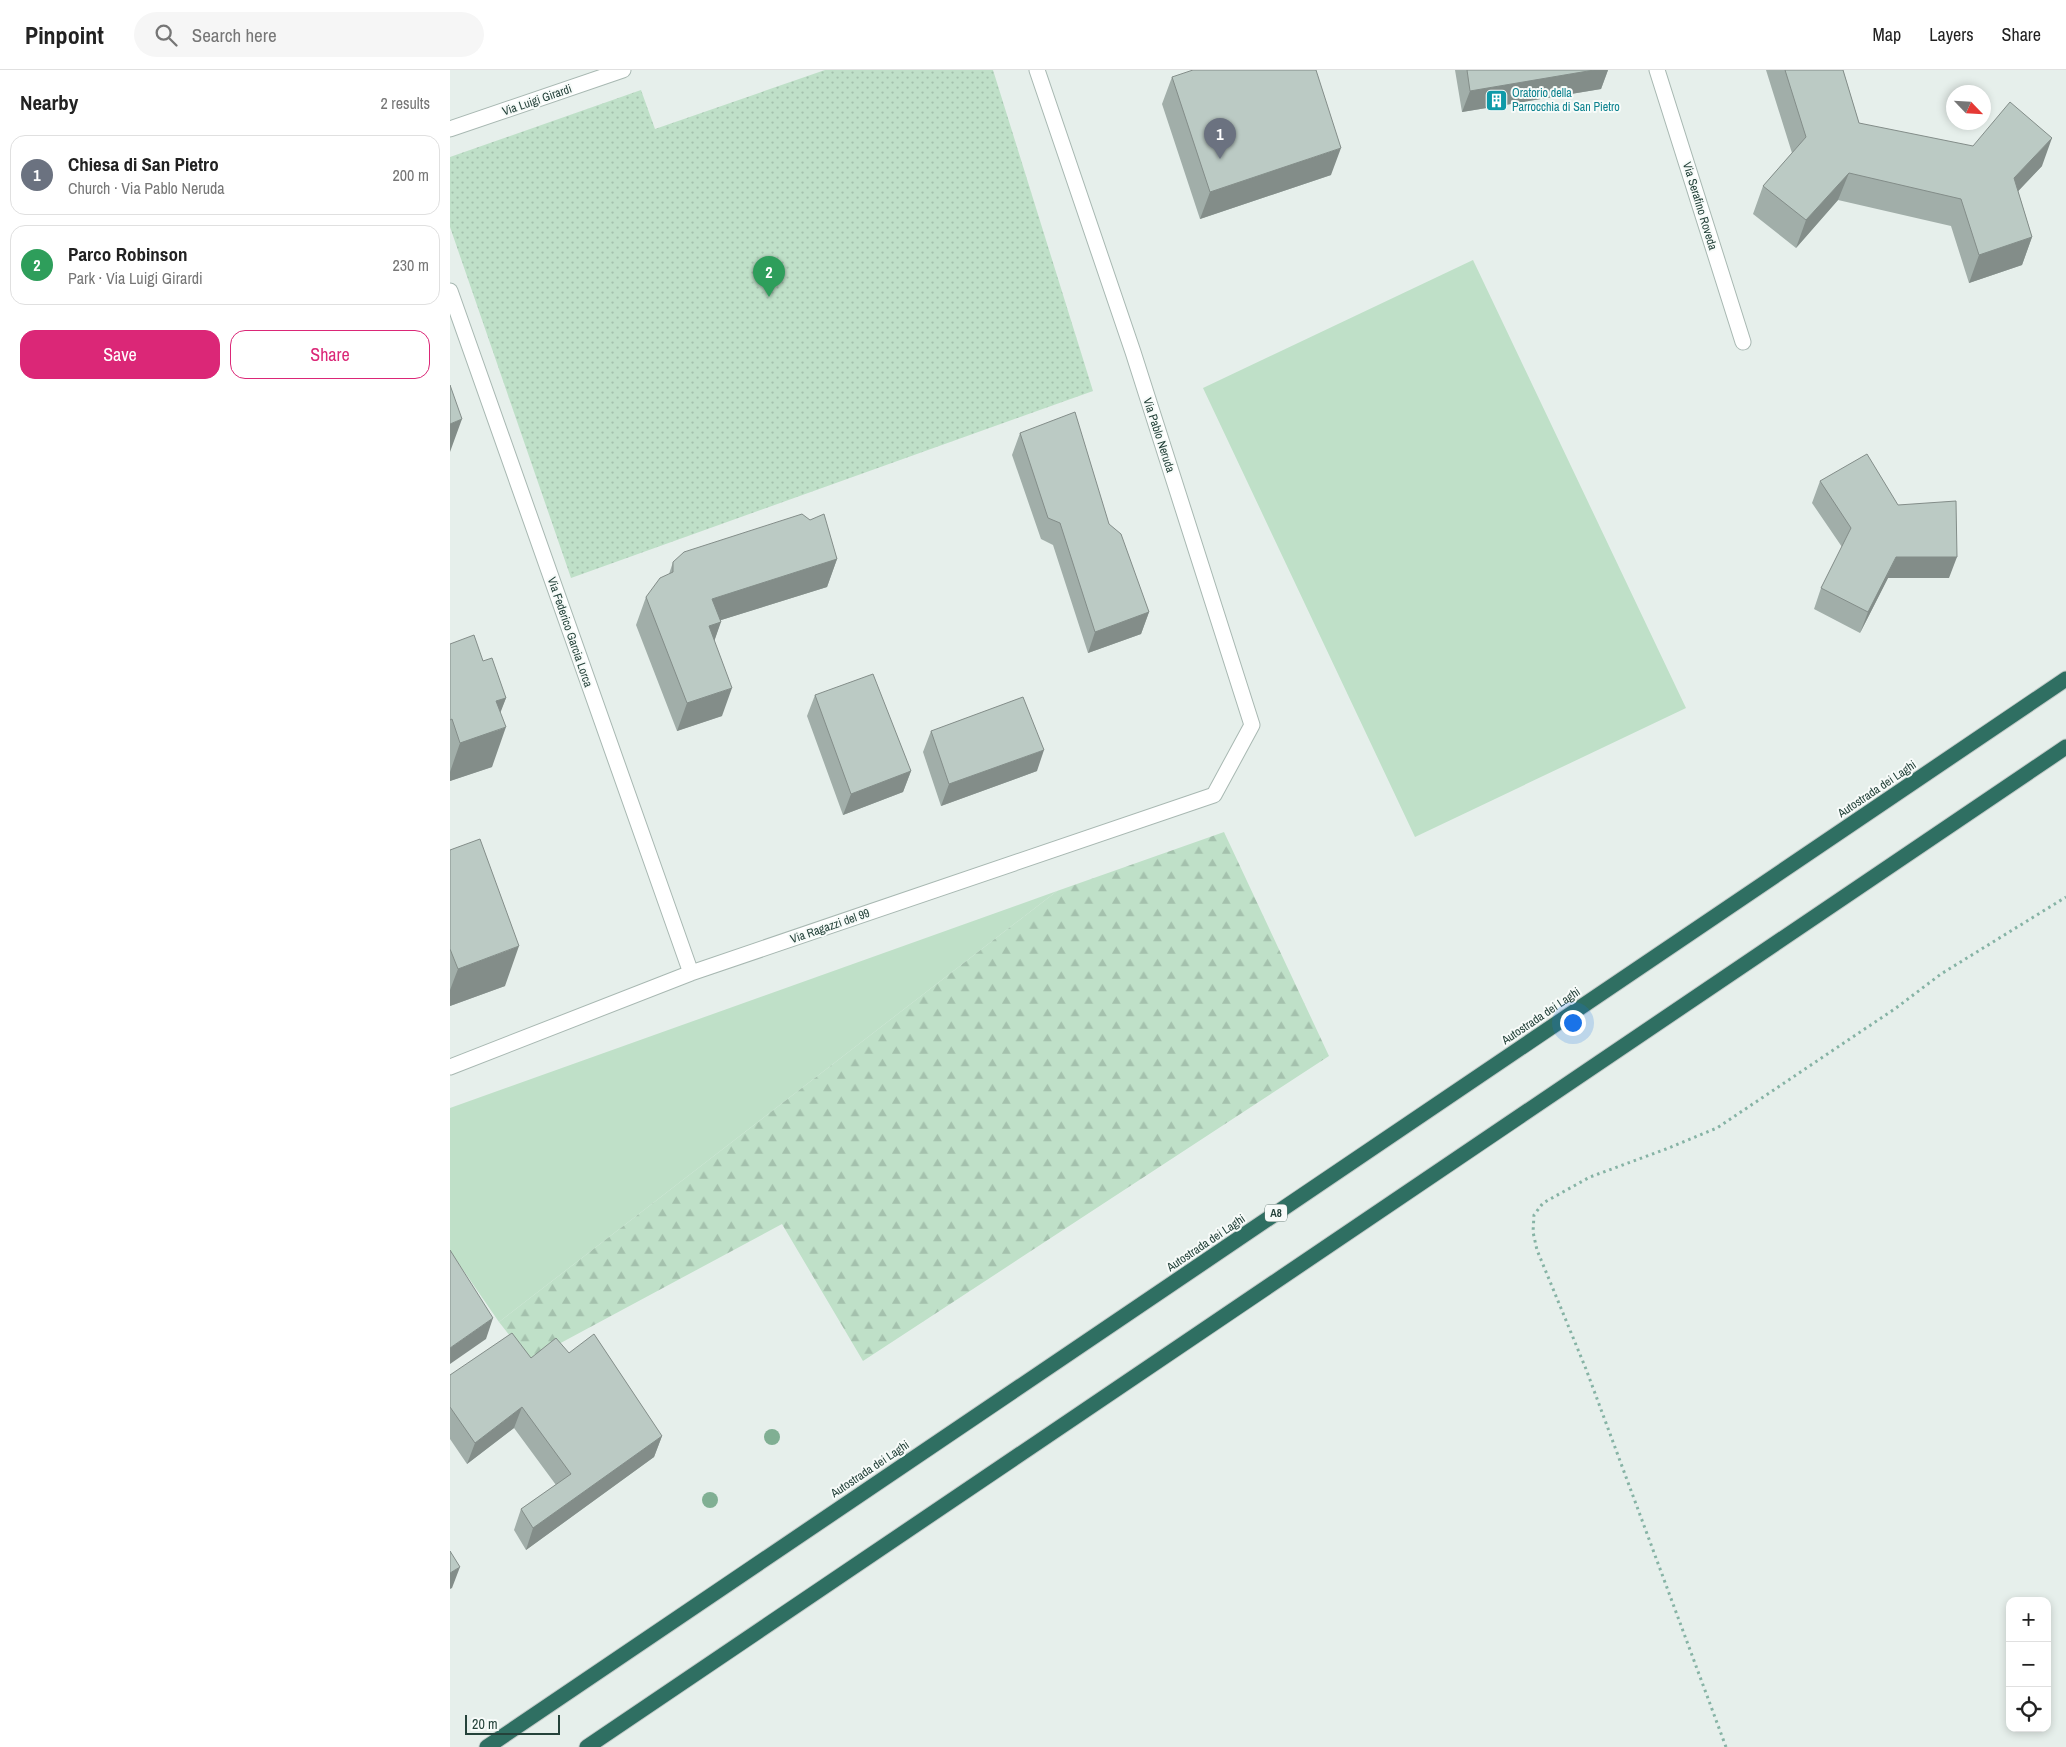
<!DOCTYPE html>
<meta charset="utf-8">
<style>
:root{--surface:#fff;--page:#f6f6f6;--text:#222;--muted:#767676;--line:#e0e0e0;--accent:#db2777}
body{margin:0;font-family:"Archivo Narrow",sans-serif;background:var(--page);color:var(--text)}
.controls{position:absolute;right:15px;bottom:15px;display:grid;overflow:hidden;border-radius:10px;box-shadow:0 2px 8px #0003}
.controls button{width:45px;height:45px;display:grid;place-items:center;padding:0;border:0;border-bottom:1px solid var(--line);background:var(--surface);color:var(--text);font:25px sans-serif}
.compass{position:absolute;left:1496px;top:15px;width:45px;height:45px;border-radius:50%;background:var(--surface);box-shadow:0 2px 8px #0003;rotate:115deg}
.scale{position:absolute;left:15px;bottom:12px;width:95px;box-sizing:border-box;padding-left:5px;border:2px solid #24423a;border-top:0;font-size:14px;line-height:18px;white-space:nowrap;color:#24423a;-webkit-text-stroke:4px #f7fbf9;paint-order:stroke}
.you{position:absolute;left:1122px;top:952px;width:18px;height:18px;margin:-12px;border:4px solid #fff;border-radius:50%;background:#1a73e8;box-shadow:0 0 0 8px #1a73e833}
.badge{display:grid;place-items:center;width:32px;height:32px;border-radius:50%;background:var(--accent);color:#fff;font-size:16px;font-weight:700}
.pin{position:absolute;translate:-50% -41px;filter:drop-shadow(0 1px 2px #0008)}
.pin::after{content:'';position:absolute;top:26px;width:18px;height:15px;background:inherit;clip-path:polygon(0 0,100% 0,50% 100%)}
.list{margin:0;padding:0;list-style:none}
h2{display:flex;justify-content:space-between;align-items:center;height:65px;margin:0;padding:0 20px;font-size:21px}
h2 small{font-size:16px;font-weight:400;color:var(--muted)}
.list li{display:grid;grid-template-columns:32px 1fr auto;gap:15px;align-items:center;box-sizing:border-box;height:80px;margin:0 10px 10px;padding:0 10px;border:1px solid var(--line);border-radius:15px}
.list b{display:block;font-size:19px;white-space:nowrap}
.list p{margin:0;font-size:16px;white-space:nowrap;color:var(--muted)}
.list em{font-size:16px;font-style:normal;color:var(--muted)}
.actions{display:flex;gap:10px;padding:15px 20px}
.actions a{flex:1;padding:11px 0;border:1px solid var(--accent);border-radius:15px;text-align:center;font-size:18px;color:var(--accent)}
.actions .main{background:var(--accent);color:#fff}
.icon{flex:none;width:28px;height:28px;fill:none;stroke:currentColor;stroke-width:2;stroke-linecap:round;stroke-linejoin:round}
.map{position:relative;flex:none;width:1616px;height:1677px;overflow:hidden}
header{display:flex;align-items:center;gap:30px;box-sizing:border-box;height:70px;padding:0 25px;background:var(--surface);border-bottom:1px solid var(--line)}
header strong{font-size:24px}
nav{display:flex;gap:28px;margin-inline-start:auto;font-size:18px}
.search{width:350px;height:45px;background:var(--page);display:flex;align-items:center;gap:12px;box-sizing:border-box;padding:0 18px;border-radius:28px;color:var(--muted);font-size:19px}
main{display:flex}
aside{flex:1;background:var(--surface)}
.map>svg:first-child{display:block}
.grass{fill:#bfe0c8}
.forest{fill:url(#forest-firs)}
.park{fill:url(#park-dots)}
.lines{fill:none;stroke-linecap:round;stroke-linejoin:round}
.street-casing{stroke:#a8b8b2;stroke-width:17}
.highway-casing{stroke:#c2cac8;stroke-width:17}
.path{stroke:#86b3a5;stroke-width:3;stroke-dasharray:2.5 4;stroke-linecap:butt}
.street{stroke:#fff;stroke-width:15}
.highway{stroke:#2f6f62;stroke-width:15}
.tree{fill:#80af93}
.wall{fill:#a1aea9}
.shaded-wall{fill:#838d89}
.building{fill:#bbcac4;stroke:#838d89}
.labels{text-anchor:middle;stroke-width:4;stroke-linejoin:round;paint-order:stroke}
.shield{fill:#f7fbf9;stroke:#637a73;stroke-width:1}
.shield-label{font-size:11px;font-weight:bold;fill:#24423a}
.culture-label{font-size:12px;fill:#0d838f;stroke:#f7fbf9;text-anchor:start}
.street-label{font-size:12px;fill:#24423a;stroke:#f7fbf9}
</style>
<header>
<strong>Pinpoint</strong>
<div class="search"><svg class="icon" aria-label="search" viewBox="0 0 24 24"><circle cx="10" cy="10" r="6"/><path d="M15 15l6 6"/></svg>Search here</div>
<nav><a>Map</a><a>Layers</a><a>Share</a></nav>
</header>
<main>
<aside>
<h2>Nearby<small>2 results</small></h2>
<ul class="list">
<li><span class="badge" style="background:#6b7280">1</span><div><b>Chiesa di San Pietro</b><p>Church · Via Pablo Neruda</p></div><em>200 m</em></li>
<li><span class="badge" style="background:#2e9e5b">2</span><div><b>Parco Robinson</b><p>Park · Via Luigi Girardi</p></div><em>230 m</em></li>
</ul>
<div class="actions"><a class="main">Save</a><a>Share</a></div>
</aside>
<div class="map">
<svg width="1616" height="1677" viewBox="0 0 1616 1677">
<defs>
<pattern id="forest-firs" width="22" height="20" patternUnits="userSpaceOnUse" patternTransform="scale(1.25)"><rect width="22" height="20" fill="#bfe0c8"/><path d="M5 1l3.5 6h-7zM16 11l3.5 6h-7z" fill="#a4c1ad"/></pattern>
<pattern id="park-dots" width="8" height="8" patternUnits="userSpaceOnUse" patternTransform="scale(1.25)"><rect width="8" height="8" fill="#bfe0c8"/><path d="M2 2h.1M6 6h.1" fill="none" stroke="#a4c1ad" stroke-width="1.8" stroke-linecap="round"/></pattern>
</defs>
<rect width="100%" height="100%" fill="#e6efeb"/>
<path class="grass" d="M1023,190L1236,638L965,767L753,318Z
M607,821L49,1252L0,1181V1038Z"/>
<path class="forest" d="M774,762L879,986L413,1291L332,1154L79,1290L49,1252L607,821Z"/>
<path class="park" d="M375,0H543L643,321L121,508L0,157V87L191,20L205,59Z"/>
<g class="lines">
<defs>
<path id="street" d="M1207,0L1293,272
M0,59L173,0
M0,221L241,903
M0,997L241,903L764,725L802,655L683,282L587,0"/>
<path id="highway" d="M37,1677L1616,609
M137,1677L1616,677"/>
</defs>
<use href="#street" class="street-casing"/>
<use href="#highway" class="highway-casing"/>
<path class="path" d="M1276,1677L1136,1299L1087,1180L1083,1162L1084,1145L1093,1133L1140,1107L1216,1079L1267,1058L1446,938L1491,904L1616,827"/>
<use href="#street" class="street"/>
<use href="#highway" class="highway"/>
</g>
<g class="tree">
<circle cx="322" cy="1367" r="8"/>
<circle cx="260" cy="1430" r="8"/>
</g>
<path class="wall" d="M1005,0H1158L1151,19L1012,42Z
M1316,0H1393L1409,53L1592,96L1568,121L1582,167L1572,195L1519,213L1501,156L1388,130L1346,178L1303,144L1313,116L1342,83Z
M722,7L881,105L750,149L712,34Z
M570,363L659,454L699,542L691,564L638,583L603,475L591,469L562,385Z
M1370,411L1448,435L1499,508H1438L1410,563L1364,539L1371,518L1392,477L1362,433Z
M387,489L377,517L271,550L264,572L272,646L227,661L186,555L196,527L219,504L223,492Z
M0,574L33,591L56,628L50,642L42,697L0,711Z
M365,625L461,701L453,722L393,745L357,646Z
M481,661L587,701L491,736L473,682Z
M0,780L55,916L0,936Z
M119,1283L212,1366L204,1387L76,1480L64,1460L71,1439L106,1415L64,1358L17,1394L0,1369V1305L81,1288Z"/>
<path class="shaded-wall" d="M1144,0H1158L1151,19L1012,42L1020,21Z
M1602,68L1592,96L1554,136L1564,108Z
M891,78L881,105L750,149L760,122Z
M1399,103L1388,130L1346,178L1356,150Z
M1582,167L1572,195L1519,213L1529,185Z
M12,349L0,382V354Z
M1446,487H1507L1499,508H1438L1410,563L1418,542Z
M387,489L377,517L252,556L262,529Z
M699,542L691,564L638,583L645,562Z
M271,552L261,580L259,556Z
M282,618L272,646L227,661L237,633Z
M56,628L43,662L56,657L42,697L0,711V702L10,673L46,631Z
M594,680L587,701L491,736L499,714Z
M461,701L453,722L393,745L401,724Z
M69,876L55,916L0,936V920L8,899Z
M43,1248L36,1269L0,1294V1278Z
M72,1337L64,1358L17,1394L25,1373Z
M212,1366L204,1387L76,1480L83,1458Z
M10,1497L2,1518L0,1519V1503Z"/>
<path class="building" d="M743,0H866L891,78L760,122L722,7Z
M1017,0H1144L1020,21Z
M1335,0H1393L1409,53L1523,76L1560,32L1602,68L1564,108L1582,167L1529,185L1511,129L1399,103L1356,150L1313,116L1356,67Z
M0,315L12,349L0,354Z
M625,342L659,454L671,464L699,542L645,562L610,453L598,448L570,363Z
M1417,384L1448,435L1506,431L1507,487H1446L1418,542L1371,518L1401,458L1370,411Z
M352,444L360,450L374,444L387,489L262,529L271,552L259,556L282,618L237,633L196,527L210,508L223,502V492L234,482Z
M24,565L33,591L42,588L56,628L46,631L56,657L10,673L2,649L0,650V574Z
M423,604L461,701L401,724L365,625Z
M573,627L594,680L499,714L481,661Z
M30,769L69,876L8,899L0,879V780Z
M0,1180L43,1248L0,1278Z
M62,1263L81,1288L106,1268L119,1283L144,1264L212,1366L83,1458L71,1439L121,1404L72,1337L25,1373L0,1337V1305Z
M0,1481L10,1497L0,1503Z"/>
<defs>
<symbol id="building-square" viewBox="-11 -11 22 22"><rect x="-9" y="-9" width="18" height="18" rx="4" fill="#0f9aa8" stroke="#f7fbf9"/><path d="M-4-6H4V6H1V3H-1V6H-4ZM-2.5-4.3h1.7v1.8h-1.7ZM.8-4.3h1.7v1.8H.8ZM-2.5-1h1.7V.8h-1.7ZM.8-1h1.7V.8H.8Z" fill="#fff"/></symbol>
</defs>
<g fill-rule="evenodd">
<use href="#building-square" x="1034" y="18" width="25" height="25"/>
</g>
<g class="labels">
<rect class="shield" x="815" y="1134.5" width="22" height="17" rx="4"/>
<g class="shield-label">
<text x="826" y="1147">A8</text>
</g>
<g class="culture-label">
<text x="1062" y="27">Oratorio della<tspan x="1062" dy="14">Parrocchia di San Pietro</tspan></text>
</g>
<g class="street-label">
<text transform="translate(87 30) rotate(-19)" y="4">Via Luigi Girardi</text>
<text transform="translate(1250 136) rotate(73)" y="4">Via Serafino Roveda</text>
<text transform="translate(709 365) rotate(72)" y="4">Via Pablo Neruda</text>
<text transform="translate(120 562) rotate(71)" y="4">Via Federico Garcia Lorca</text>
<text transform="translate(1427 719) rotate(-34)" y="4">Autostrada dei Laghi</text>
<text transform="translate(380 856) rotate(-19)" y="4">Via Ragazzi del 99</text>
<text transform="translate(1091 946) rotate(-34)" y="4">Autostrada dei Laghi</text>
<text transform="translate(756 1173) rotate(-34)" y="4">Autostrada dei Laghi</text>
<text transform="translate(420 1399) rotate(-34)" y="4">Autostrada dei Laghi</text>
</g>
</g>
</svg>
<div class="controls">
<button>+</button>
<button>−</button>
<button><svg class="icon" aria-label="locate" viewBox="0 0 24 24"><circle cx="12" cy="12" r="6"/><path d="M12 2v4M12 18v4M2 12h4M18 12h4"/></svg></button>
</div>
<svg class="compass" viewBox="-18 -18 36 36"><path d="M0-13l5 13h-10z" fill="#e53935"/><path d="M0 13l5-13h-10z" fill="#767676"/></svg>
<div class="scale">20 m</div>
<div class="you"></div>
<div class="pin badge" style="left:770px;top:89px;background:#6b7280">1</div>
<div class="pin badge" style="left:319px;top:227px;background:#2e9e5b">2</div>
</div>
</main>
